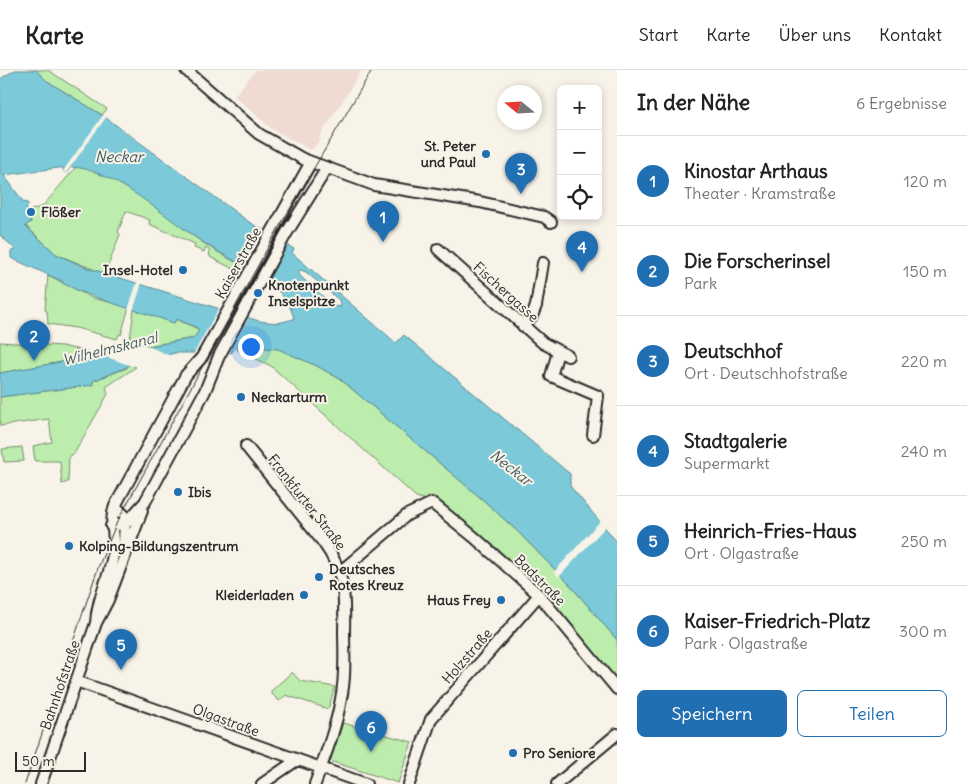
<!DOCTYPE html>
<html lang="de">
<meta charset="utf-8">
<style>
:root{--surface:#fff;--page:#f6f6f6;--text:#222;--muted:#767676;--line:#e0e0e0;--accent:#1f6fb2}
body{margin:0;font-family:Delius,sans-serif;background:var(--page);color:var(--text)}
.controls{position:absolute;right:15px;top:15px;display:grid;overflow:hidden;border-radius:8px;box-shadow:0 2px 8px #0003}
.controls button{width:45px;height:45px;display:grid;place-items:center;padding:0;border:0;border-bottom:1px solid var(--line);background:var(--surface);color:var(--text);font:25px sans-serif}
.compass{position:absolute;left:497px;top:15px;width:45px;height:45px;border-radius:50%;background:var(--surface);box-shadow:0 2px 8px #0003;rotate:288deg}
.scale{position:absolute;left:15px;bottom:12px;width:71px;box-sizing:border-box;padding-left:5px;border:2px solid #2b2b2b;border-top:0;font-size:14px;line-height:18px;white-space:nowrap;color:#2b2b2b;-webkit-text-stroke:4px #f7f3e8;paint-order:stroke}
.you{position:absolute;left:250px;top:276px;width:18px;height:18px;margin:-12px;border:4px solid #fff;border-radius:50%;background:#1a73e8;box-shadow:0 0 0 8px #1a73e833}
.badge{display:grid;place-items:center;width:32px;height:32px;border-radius:50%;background:var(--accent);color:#fff;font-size:16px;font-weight:700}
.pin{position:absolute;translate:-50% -41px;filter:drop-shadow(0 1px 2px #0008)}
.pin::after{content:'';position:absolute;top:26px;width:18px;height:15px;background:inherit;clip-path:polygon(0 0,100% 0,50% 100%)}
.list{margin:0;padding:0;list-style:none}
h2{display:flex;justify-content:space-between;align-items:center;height:65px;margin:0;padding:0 20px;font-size:21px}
h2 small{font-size:16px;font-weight:400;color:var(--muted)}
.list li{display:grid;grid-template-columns:32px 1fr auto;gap:15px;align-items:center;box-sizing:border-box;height:90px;padding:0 20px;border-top:1px solid var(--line)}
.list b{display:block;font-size:19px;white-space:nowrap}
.list p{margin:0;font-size:16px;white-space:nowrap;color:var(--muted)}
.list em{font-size:16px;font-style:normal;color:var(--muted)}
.actions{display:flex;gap:10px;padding:15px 20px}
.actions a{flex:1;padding:11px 0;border:1px solid var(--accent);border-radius:8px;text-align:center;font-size:18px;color:var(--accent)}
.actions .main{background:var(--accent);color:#fff}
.icon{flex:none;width:28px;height:28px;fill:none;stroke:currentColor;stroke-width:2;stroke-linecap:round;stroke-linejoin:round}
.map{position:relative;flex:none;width:617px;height:714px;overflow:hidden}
header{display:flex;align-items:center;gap:30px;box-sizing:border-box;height:70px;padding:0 25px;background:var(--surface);border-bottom:1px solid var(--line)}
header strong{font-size:24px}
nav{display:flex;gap:28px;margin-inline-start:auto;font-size:18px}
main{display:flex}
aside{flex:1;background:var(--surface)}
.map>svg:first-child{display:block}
.built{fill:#efdbd2}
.green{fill:#bdedac;stroke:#748c6c}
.water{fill:#7bcad9;stroke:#5b8a93;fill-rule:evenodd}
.pier{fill:#f7f3e8}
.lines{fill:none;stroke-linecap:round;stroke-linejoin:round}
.minor-casing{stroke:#2b2b2b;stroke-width:14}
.minor{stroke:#f7f3e8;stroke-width:10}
.tram{stroke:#2b2b2b;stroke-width:1}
.poi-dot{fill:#1f6fb2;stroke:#f7f3e8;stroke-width:2}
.labels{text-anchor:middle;stroke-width:4;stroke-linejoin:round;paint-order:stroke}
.poi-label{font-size:14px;font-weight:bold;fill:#2b2b2b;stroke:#f7f3e8;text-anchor:start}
.street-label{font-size:14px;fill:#2b2b2b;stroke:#f7f3e8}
.water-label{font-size:15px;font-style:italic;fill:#435b5f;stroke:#f7f3e8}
</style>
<header>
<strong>Karte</strong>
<nav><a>Start</a><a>Karte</a><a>Über uns</a><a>Kontakt</a></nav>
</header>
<main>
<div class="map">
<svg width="617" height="714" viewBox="0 0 617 714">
<rect width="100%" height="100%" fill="#f7f3e8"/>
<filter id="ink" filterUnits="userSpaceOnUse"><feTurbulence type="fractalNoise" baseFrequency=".02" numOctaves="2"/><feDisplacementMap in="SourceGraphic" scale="10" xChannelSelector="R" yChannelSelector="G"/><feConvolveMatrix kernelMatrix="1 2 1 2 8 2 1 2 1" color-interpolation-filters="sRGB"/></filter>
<g filter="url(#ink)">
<path class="built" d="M256,0H362L319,68L321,70L311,80L272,59L234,26Z"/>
<path class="green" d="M36,0H48L107,39L102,45L47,11Z
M76,97C111,97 172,152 202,172C218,183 235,192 252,201L249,207L210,187L209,180L206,178L204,182L194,178L195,174L149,154L150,150L126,141L118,162L120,164L119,167L105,204L56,184L25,155L31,152L29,141L43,136Z
M48,205L92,228L129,237L121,265L119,264L117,269L76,258L48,254L47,241L45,240Z
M134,239L174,253L176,249L200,260L194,268L148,276L130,269Z
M0,272L62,276L101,285L0,303Z
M238,276L278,279L317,296L340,309L482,429L517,461L570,515L617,570V616L566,553L436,433L416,427L271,296L237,280Z
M129,294L136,297L106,317L108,324L74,384L69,386L68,412L62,414L60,391H35L33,376L52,372L49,349L0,356V327L92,315L93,311L127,298Z
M22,377L24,391L4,392L2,379Z
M292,602L300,611L335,617L328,639L286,625L279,631L270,622Z
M343,653L412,672L398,713L330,691Z"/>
<path class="water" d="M15,0H36L47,11L102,45L249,152L294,179L292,183L396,273L404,265L570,404V416L617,472V570L570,515L517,461L482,429L340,309L317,296L278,279L238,276L231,283H175L129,294L127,297L93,311V315L0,327V303L194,268L199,260L196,257L176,249L174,253C137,240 98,231 62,213V211L11,188V181L16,180L0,165V9ZM71,97C113,98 168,150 203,172C226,188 253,198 274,217C284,226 291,236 294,249L278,253L259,251L85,197L56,184L25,156L31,152L26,137L29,135L26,132L24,133L4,105L58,98H64L63,101L66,103ZM300,200L306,202L339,230L341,237L334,236L301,207L298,202Z"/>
<path class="pier" d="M104,44L107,46L66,103L63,101Z
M264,157L288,172L266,214L241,198Z
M137,212L142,213L133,241L128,240Z
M220,236L250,245L228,285H193Z
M143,274L171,286L132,296L101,285L103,282Z
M602,449L607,455L559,507L554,502Z"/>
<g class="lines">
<defs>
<path id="minor" d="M186,0L259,64L303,89L374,115L480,132L544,147L551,152
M438,179L543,273L568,286
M523,256L532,246L536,236L543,193
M558,282L551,306L598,326L593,365
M246,376L323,472C345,502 345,524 344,560C344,583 346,606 341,629C336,658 325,686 315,714
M115,436L125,446L124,478
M111,456L126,453L145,432L205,321L219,286L286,164L327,98
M341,501L407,445L432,433L474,467L539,525L617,619
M96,553C97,526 112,504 114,478C115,462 109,451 115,436L186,305L202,287L311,92
M76,611L366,714
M41,714L96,553L108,530L142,441
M262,714L297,690
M409,714L431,649L539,525
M557,714L617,664"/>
</defs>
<use href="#minor" class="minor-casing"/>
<use href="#minor" class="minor"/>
<path class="tram" d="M25,714L98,498L117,452L278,159L372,0"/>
</g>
</g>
<g class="poi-dot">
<circle cx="486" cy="84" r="5"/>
<circle cx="31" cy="142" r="5"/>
<circle cx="183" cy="200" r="5"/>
<circle cx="258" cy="223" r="5"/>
<circle cx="241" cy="327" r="5"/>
<circle cx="178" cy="422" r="5"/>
<circle cx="69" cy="476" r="5"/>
<circle cx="319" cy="507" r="5"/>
<circle cx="304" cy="525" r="5"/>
<circle cx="501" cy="530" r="5"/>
<circle cx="513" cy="683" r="5"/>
</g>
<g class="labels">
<g class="poi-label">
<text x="476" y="81" text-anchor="end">St. Peter<tspan x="476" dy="16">und Paul</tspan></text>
<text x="41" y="147">Flößer</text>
<text x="173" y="205" text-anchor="end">Insel-Hotel</text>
<text x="268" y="220">Knotenpunkt<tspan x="268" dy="16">Inselspitze</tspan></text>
<text x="251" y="332">Neckarturm</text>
<text x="188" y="427">Ibis</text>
<text x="79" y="481">Kolping-Bildungszentrum</text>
<text x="329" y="504">Deutsches<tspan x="329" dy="16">Rotes Kreuz</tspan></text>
<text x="294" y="530" text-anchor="end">Kleiderladen</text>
<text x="491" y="535" text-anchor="end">Haus Frey</text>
<text x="523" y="688">Pro Seniore</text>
</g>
<g class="street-label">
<text transform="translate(238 193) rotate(-61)" y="5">Kaiserstraße</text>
<text transform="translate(506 222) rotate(42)" y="5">Fischergasse</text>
<text transform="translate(307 432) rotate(52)" y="5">Frankfurter Straße</text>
<text transform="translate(540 510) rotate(45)" y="5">Badstraße</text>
<text transform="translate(467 586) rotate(-49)" y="5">Holzstraße</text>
<text transform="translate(60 615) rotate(-71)" y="5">Bahnhofstraße</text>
<text transform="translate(226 650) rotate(20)" y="5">Olgastraße</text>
</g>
<g class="water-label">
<text x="119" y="92">Neckar</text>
<text transform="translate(110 279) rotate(-14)" y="5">Wilhelmskanal</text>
<text transform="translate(511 398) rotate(38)" y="5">Neckar</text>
</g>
</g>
</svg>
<div class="controls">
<button>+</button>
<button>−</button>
<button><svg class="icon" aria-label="locate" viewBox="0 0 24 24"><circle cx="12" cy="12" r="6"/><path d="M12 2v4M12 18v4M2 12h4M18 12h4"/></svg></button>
</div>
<svg class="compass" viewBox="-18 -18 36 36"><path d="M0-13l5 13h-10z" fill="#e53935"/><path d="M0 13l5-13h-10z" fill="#767676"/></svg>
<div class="scale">50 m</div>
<div class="you"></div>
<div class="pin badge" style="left:383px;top:172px">1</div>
<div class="pin badge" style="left:34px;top:291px">2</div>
<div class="pin badge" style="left:521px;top:124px">3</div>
<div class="pin badge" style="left:582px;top:202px">4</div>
<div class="pin badge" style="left:121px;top:600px">5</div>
<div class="pin badge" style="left:371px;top:682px">6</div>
</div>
<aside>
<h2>In der Nähe<small>6 Ergebnisse</small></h2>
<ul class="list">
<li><span class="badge">1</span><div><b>Kinostar Arthaus</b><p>Theater · Kramstraße</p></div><em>120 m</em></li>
<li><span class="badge">2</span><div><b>Die Forscherinsel</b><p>Park</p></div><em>150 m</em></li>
<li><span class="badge">3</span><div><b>Deutschhof</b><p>Ort · Deutschhofstraße</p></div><em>220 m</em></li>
<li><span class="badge">4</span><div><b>Stadtgalerie</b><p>Supermarkt</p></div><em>240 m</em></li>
<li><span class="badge">5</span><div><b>Heinrich-Fries-Haus</b><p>Ort · Olgastraße</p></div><em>250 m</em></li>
<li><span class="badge">6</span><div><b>Kaiser-Friedrich-Platz</b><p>Park · Olgastraße</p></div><em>300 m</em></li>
</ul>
<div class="actions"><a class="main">Speichern</a><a>Teilen</a></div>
</aside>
</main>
